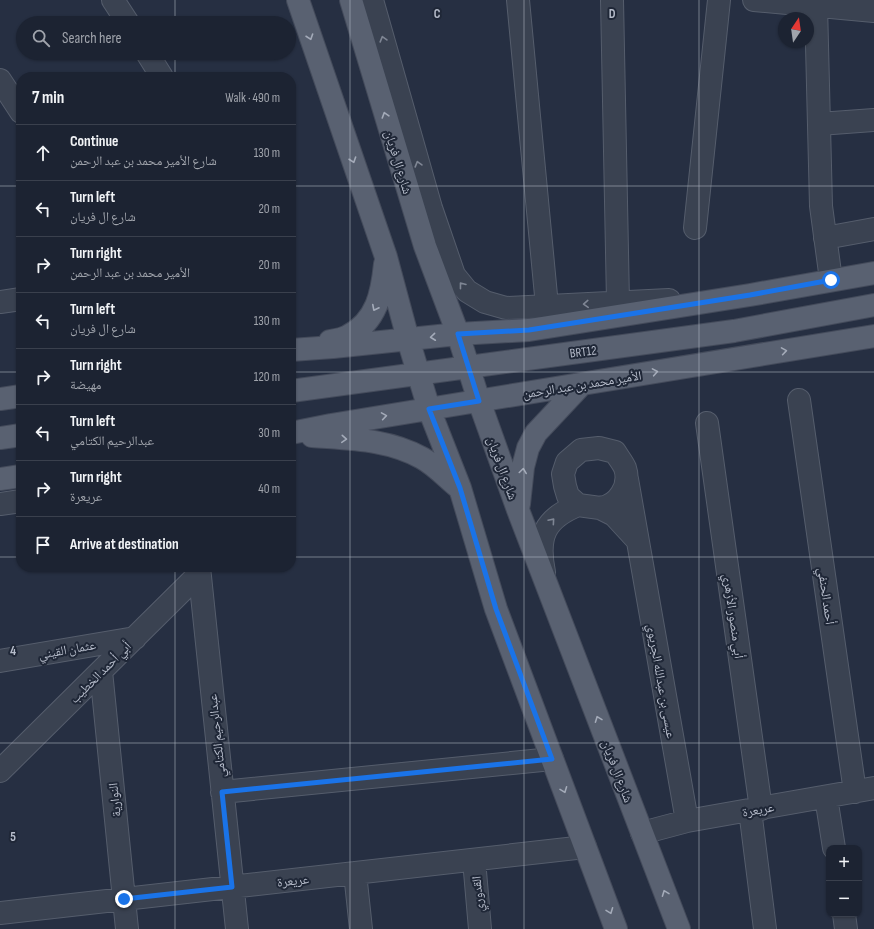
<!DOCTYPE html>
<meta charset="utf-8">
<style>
:root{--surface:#1c2332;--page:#292f3e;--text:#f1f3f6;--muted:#a0a4ac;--line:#3a404d}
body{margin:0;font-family:"Sofia Sans Condensed","Noto Naskh Arabic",sans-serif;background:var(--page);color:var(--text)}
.controls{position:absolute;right:12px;bottom:12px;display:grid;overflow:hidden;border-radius:8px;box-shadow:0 1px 3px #0004}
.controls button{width:36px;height:36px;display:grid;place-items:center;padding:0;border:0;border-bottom:1px solid var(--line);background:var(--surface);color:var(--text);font:20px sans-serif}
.compass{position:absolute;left:778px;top:12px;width:36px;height:36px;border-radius:50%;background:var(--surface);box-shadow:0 1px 3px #0004;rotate:13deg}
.stop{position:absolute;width:12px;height:12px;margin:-9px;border:3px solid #1a73e8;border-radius:50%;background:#fff}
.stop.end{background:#1a73e8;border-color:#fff;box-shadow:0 1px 4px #0008}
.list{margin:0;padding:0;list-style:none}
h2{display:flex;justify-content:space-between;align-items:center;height:52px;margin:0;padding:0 16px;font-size:17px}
h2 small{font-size:13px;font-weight:400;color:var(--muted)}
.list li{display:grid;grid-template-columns:26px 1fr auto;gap:12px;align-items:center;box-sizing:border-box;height:56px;padding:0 16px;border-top:1px solid var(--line)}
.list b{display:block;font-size:15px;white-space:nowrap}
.list p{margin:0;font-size:13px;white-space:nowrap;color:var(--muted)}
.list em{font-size:13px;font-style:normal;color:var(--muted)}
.icon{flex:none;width:22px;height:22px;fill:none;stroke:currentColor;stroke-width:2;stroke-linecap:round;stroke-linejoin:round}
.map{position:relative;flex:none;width:874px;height:929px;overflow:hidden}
.search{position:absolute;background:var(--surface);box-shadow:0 1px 3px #0004;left:16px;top:16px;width:280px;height:44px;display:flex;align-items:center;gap:10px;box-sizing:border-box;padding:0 14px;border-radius:22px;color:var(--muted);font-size:15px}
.panel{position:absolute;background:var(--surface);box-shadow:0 1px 3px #0004;left:16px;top:72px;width:280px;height:500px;border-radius:16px}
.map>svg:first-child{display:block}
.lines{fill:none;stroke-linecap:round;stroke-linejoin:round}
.minor-casing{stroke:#555d6c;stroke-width:24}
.major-casing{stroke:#444b5b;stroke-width:24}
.minor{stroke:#3a4251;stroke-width:22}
.major{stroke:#596171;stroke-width:22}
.oneway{stroke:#a4abb9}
.oneway2{stroke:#7f8694}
.route{stroke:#1a73e8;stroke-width:5}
.grid{fill:none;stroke:#b7bdcb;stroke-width:1;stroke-opacity:0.55}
.labels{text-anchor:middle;stroke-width:4;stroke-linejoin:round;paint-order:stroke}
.street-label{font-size:13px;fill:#b7bdcb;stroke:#1f2737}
.grid-label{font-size:13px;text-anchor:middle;font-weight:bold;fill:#b7bdcb;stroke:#1f2737;stroke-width:4;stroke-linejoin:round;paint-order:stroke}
</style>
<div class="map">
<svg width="874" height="929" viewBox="0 0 874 929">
<rect width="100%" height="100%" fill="#262f42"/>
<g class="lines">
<defs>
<path id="minor" d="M113,0L128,23
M372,0L431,208L454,275L467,291L485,302L506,308L669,300
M518,0L547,306
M612,0L618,302
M754,0L874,11
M813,0L816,5L821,206L831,280
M147,53L162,77
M0,80L21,112
M819,124L874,120
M695,228L719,0
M825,238L874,229
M0,302L21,299
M799,400L855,792
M707,423L761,809
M627,479L687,821
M0,504L21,501
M600,508C618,506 631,486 625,468C623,463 618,457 615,452L599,448L581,450L567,462L563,474L565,486L568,496L578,505L600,508L614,515L637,540
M199,567L237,929
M544,572C537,537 544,519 578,505
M0,661L135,638
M101,671L127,929
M0,771L199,574
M222,792L552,759
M826,797L834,848
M750,810L765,929
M642,833L687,821L874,788
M474,860L480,929
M355,873L361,929
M0,913L585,847
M844,914L846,929"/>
<path id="major" d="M298,0L386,257L408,339L429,409L460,488L496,609L616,929
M351,0L425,246L458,334L479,401L518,510L679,929
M330,341C336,340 343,339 348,336C377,321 382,293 385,264
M291,350L333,347L458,334L529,330L750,295L874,273
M291,391L734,331L874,305
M0,399L21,396
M291,433L331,425L874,336
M312,436C350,439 388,439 422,458C435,465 447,478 458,487
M0,438L21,435
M0,479L21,476
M519,504L523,467L528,448L536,433L581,385"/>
</defs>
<use href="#minor" class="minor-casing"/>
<use href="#major" class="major-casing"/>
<use href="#minor" class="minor"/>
<use href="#major" class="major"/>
</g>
<defs><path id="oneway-chevron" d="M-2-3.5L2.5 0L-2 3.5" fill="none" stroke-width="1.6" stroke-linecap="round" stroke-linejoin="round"/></defs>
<g class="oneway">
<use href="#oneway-chevron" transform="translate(310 37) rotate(71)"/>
<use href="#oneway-chevron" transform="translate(385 115) rotate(-107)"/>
<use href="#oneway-chevron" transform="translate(353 160) rotate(71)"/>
<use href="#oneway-chevron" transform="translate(375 308) rotate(117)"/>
<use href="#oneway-chevron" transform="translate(433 337) rotate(174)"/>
<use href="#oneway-chevron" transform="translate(784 351) rotate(-9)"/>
<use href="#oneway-chevron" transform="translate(655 372) rotate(-10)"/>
<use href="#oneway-chevron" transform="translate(384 416) rotate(-9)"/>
<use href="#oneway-chevron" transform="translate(344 439) rotate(4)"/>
<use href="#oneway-chevron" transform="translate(523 471) rotate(-82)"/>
<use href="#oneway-chevron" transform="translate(598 719) rotate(-111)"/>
<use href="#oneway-chevron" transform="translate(564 790) rotate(69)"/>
<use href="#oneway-chevron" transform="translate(665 893) rotate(-111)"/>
<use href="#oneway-chevron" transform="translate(610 911) rotate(69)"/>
</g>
<g class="oneway2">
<use href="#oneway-chevron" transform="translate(383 39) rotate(-106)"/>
<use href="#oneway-chevron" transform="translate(418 164) rotate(-106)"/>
<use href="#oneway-chevron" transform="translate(462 285) rotate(-128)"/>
<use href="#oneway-chevron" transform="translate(586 304) rotate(177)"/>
<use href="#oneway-chevron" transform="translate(552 521) rotate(-49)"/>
</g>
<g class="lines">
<path class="route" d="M124,899L232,887L222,792L552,759L496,609L460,488L429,409L479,401L458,334L529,330L750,295L831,280"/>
</g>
<path class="grid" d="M175,0V23M350,0V929M524,0V929M699,0V929M175,53V77M0,186H21M291,186H874M0,372H21M291,372H874M0,557H21M291,557H874M175,567V929M0,743H874"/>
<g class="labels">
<g class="street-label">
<text transform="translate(399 162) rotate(73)" y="5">شارع ال فريان</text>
<text transform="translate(583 351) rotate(-7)" y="5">BRT12</text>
<text transform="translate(582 384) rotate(-9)" y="5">الأمير محمد بن عبد الرحمن</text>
<text transform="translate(503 468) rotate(70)" y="5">شارع ال فريان</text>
<text transform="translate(827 596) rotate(82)" y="5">أحمد الحنفي</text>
<text transform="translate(734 616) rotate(82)" y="5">أبي منصور الأزهري</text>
<text transform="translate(67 649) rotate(-10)" y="5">عثمان القيني</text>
<text transform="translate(100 672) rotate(-45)" y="5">أبي أحمد الخطيب</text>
<text transform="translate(662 681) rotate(80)" y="5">عيسى بن عبدالله الجريوي</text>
<text transform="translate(216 736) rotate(-96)" y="5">عبدالرحيم الكتامي</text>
<text transform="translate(618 771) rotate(69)" y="5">شارع ال فريان</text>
<text transform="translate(114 800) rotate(-96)" y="5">النوارية</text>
<text transform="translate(758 809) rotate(-10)" y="5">عريعرة</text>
<text transform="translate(293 880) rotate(-6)" y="5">عريعرة</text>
<text transform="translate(477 894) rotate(-95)" y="5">القدوري</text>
</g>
</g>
<g class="grid-label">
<text x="437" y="18">C</text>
<text x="612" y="18">D</text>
<text x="13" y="655">4</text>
<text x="13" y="841">5</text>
</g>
</svg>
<div class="controls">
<button>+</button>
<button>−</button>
</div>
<svg class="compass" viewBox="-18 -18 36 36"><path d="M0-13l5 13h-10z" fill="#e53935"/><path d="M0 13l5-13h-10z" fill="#a0a4ac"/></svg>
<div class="stop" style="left:831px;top:280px"></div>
<div class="stop end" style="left:124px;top:899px"></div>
<div class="search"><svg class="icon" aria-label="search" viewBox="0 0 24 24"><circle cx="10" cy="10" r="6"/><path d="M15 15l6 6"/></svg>Search here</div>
<section class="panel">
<h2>7 min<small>Walk · 490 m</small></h2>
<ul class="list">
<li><svg class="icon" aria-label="ahead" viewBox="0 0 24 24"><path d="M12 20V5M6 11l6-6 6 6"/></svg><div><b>Continue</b><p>شارع الأمير محمد بن عبد الرحمن</p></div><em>130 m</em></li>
<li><svg class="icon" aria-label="left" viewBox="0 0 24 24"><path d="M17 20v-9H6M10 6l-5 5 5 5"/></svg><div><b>Turn left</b><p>شارع ال فريان</p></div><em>20 m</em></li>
<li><svg class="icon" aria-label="right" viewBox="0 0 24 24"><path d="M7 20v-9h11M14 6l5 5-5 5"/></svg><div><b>Turn right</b><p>الأمير محمد بن عبد الرحمن</p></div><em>20 m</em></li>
<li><svg class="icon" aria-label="left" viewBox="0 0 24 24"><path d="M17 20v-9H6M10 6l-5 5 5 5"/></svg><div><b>Turn left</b><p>شارع ال فريان</p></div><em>130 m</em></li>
<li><svg class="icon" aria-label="right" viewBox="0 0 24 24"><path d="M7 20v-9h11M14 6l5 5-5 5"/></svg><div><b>Turn right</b><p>مهيضة</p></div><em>120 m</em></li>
<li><svg class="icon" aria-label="left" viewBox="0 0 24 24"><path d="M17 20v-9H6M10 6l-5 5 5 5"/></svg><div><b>Turn left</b><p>عبدالرحيم الكتامي</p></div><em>30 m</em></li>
<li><svg class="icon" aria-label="right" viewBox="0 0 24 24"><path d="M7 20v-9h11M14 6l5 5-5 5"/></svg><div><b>Turn right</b><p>عريعرة</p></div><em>40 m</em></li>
<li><svg class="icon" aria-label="arrive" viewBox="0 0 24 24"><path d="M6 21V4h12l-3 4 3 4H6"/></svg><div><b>Arrive at destination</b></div></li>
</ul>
</section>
</div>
